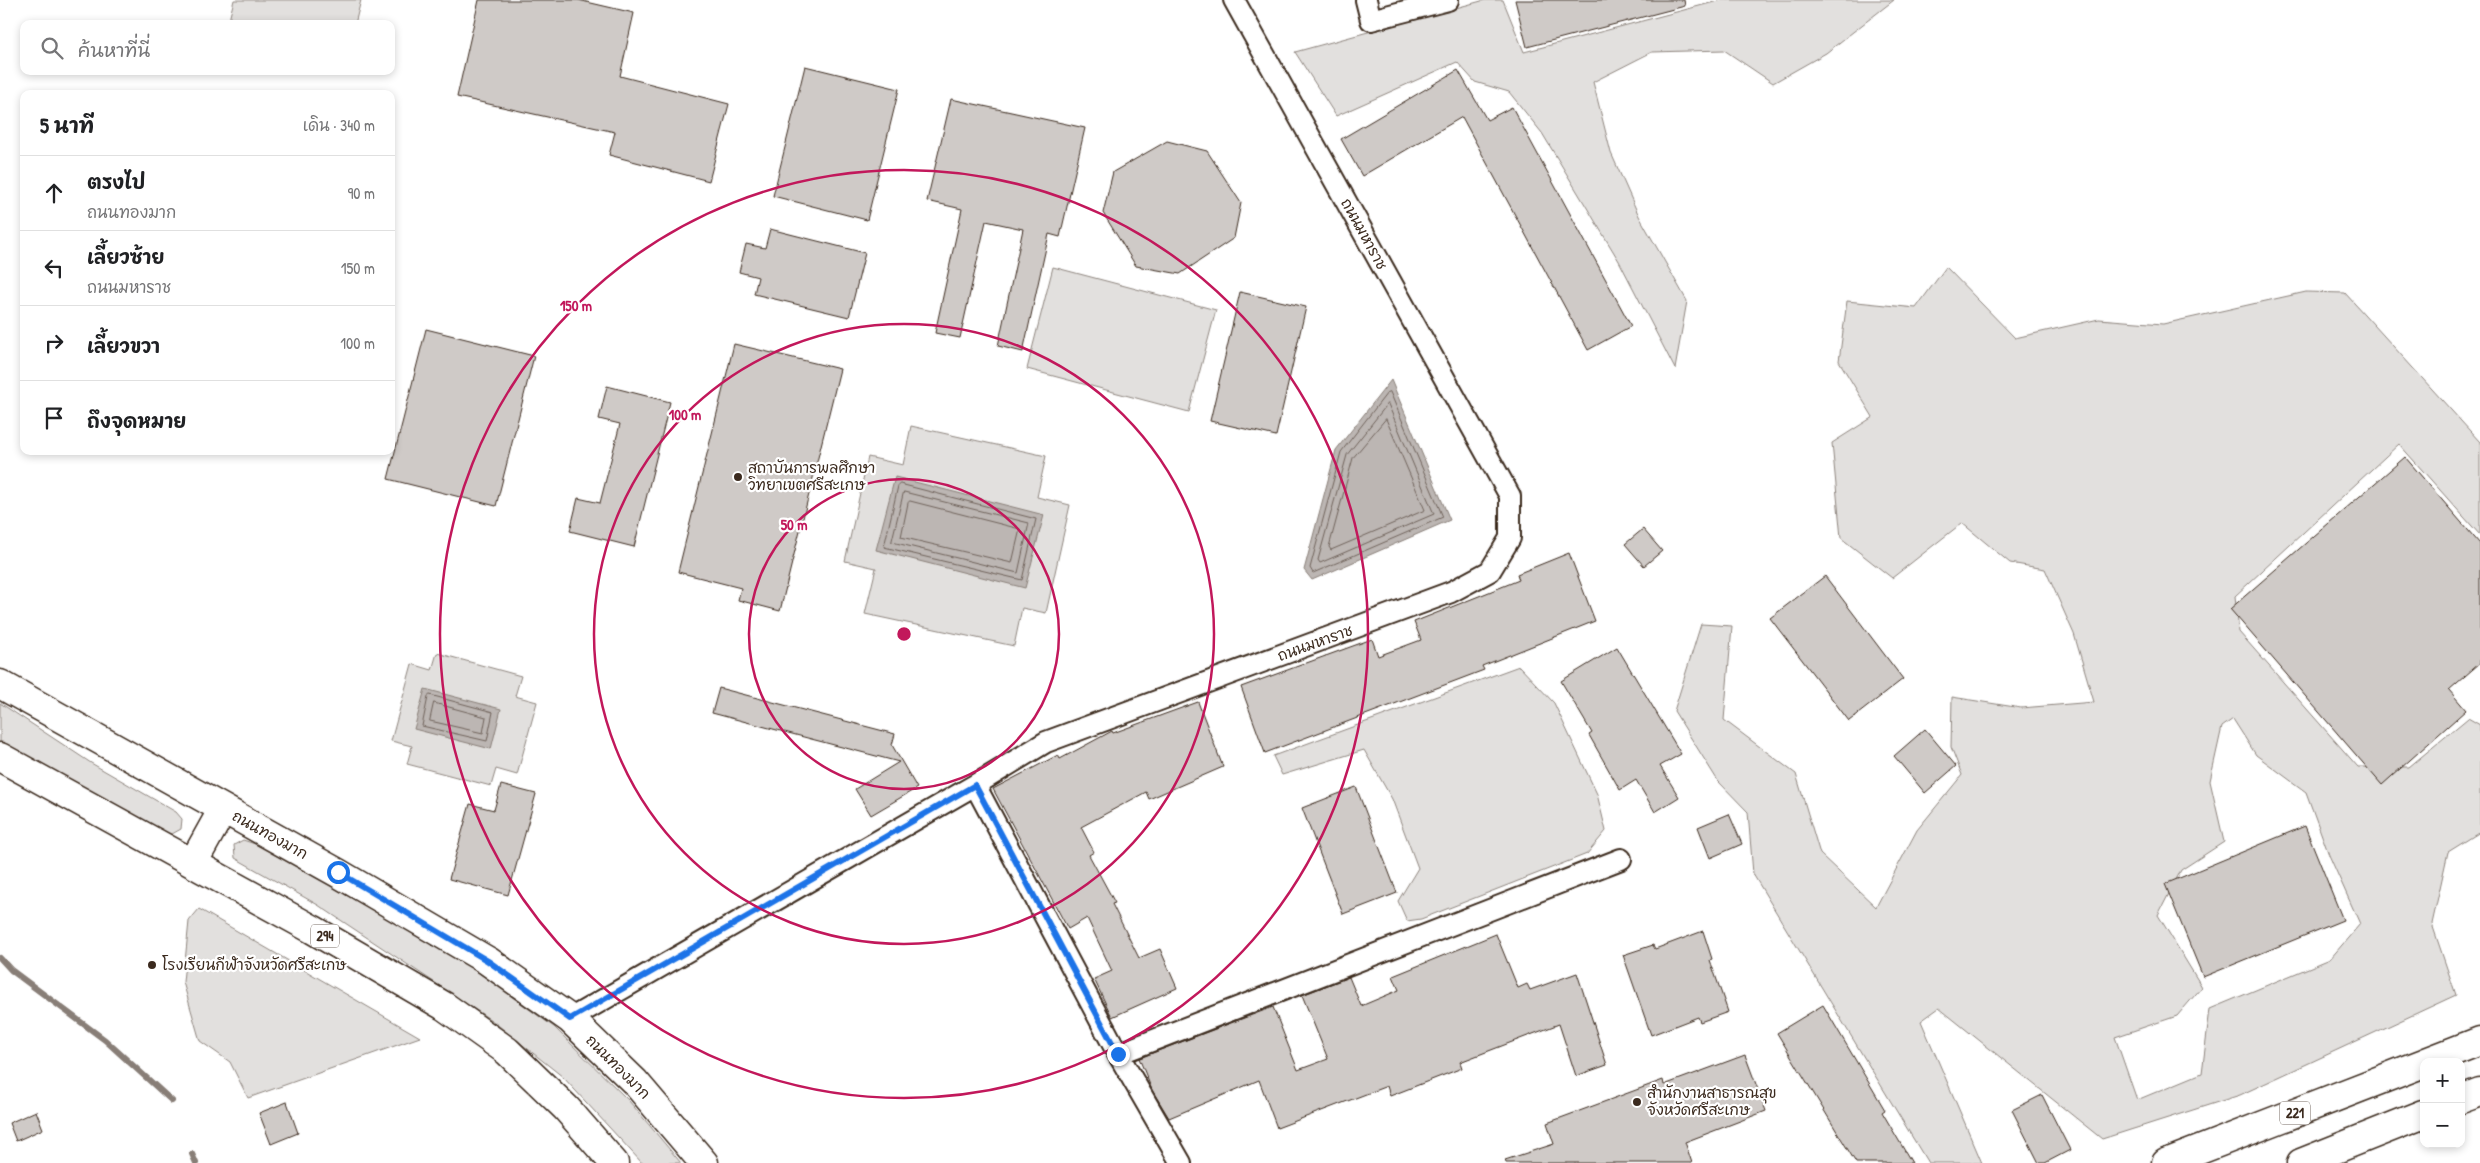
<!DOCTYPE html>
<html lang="th">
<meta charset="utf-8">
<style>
:root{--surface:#fff;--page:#f6f6f6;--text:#202124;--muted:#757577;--line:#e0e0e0}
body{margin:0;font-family:"Patrick Hand","Playpen Sans Thai",sans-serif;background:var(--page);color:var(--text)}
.controls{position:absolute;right:15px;bottom:15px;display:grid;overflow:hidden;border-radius:10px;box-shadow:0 2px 8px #0003}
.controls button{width:45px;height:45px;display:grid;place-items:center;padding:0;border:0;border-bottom:1px solid var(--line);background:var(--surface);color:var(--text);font:25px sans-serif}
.stop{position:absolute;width:15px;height:15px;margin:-11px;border:4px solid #1a73e8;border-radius:50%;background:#fff}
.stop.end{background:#1a73e8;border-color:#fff;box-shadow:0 1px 5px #0008}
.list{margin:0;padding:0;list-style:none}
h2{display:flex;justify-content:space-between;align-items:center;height:65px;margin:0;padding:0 20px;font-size:21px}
h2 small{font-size:16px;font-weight:400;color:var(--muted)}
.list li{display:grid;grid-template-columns:32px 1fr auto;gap:15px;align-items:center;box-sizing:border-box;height:75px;padding:0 20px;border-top:1px solid var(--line)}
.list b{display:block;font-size:19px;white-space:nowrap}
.list p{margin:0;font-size:16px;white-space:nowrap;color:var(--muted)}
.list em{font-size:16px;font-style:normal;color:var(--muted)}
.icon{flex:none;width:28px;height:28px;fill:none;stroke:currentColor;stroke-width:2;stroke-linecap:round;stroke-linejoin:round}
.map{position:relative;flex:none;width:2480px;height:1163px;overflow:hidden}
.search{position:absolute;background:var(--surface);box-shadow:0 2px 8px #0003;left:20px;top:20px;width:375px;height:55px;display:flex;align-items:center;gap:12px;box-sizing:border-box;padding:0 18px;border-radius:10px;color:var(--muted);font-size:19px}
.panel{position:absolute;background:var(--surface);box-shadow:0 2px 8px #0003;left:20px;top:90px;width:375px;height:365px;border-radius:10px}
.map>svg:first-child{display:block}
.green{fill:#e2e0de;stroke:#8e857e;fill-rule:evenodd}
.water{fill:#bcb6b3;stroke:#887e77}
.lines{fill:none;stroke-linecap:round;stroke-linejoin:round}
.shore{stroke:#6f625a;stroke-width:1}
.stream{stroke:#887e77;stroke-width:6}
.building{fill:#cfcac7;stroke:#3b2a1e}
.minor-casing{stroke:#3b2a1e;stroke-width:24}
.primary-casing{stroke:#3b2a1e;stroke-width:31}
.minor{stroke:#fff;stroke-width:20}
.primary{stroke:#fff;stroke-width:28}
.route{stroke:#1a73e8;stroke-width:6}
.ring{fill:none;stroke:#c2185b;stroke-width:2.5}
.poi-dot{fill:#3b2a1e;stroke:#fff;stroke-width:2}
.labels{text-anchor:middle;stroke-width:4.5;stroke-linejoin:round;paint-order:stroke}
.shield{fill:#fff;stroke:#766a62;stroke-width:1}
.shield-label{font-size:14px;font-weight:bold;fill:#3b2a1e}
.street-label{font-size:15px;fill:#3b2a1e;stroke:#fff}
.poi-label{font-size:15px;fill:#3b2a1e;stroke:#fff;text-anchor:start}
.centre{fill:#c2185b;stroke:#fff;stroke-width:2.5}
.ring-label{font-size:15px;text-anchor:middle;font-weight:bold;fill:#c2185b;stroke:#fff;stroke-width:4.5;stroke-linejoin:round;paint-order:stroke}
</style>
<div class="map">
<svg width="2480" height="1163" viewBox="0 0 2480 1163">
<rect width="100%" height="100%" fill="#fff"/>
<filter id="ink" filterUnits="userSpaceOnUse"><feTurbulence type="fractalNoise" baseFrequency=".02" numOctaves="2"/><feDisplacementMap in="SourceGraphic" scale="10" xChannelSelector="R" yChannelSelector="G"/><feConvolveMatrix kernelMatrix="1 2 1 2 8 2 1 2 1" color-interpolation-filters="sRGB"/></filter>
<g filter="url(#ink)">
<path class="green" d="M234,0H361L355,24H228Z
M1485,0H1503L1524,52L1722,0H1894L1826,53L1773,83L1724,50L1652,52L1593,82L1611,153L1639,216L1687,301L1675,369L1619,261L1542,133L1509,92L1475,82L1457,62L1336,116L1295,52Z
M1053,267L1216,310L1189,412L1027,369Z
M1946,267L2015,338L2099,319L2163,324L2306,292L2345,293L2480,442V535L2399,444L2235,596L2239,632L2358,767H2409L2468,718L2480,725V832L2448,852L2432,924L2456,995L2240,1095L2102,1139L1939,1008L1921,1021L1982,1163H1928L1753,874L1748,812L1718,781L1674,711L1701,624L1732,626L1724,720L1796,774L1820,854L1876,907L1917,830L1962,775L1951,747L1952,697L2021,708L2094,702L2074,634L2045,569L2010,563L1962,523L1892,578L1841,538L1832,443L1873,417L1839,361L1847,301L1916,308ZM2233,719L2256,755L2306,792L2329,855L2360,924L2330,959L2210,1009L2202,1073L2137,1100L2115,1037L2177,1016L2202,987L2158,915L2181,870L2224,842L2210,781L2222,727Z
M911,426L1046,456L1037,497L1070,505L1046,613L1022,608L1014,646L865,614L876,568L845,561L868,457L903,465Z
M437,653L521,676L515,696L537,702L517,775L496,769L491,786L407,764L412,746L391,741L412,664L432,670Z
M1519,666L1554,703L1597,794L1606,831L1587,854L1421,919L1407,921L1398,901L1418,868L1392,799L1364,750L1282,775L1273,756Z
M0,703L91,763L176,812L182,819L181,829L172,834L161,833L0,743Z
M243,840L255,844L455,956L554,1027L629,1101L681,1163H642L563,1077L494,1022L318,905L235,858L234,845Z
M199,909L420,1037L248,1098L230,1062L200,1041L183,982L189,921Z"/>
<path class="water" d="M1391,380L1450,520L1312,580L1304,570L1336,450Z
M895,477L1044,515L1025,588L876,550Z
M425,689L501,709L491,749L414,729Z"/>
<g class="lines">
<path class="shore" d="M1390,392L1443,517L1313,573L1310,568L1341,452L1387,393Z
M1388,404L1434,514L1320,563L1318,560L1347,455Z
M1386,419L1425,510L1331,550L1329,547L1353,458Z
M900,484L1036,519L1022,580L884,547L898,486Z
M904,492L1029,523L1018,573L892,542Z
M910,501L1020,529L1012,563L901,537L908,503Z
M430,695L493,712L487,741L422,726L428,697Z
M434,703L486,717L483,733L430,721Z"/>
<path class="stream" d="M0,958L11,970L105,1040L172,1101
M192,1154L196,1163"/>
</g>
<path class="building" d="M479,0H578L634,13L620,76L729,104L709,181L609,155L615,132L457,97Z
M1515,0H1684L1685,6L1527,47Z
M805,66L899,89L867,220L773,196Z
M1458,70L1487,120L1512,107L1631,326L1588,350L1462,117L1362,176L1341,139Z
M951,99L1085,128L1060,237L1049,234L1023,352L998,346L1023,229L986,221L960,338L935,333L962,209L927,201Z
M1167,141L1207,151L1241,203L1234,238L1180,274L1136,266L1103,213L1113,172Z
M770,229L865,253L849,317L754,294L758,277L739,272L746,244L765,248Z
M1240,292L1306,307L1276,436L1210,421Z
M426,329L534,356L496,506L388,479Z
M734,344L840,369L780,611L738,600L741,588L678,572Z
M607,386L670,402L634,547L570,531L578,498L600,503L620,424L599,419Z
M2405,457L2480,544V663L2449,690L2466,710L2382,785L2230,609Z
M1643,529L1662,551L1644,566L1625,544Z
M1569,553L1595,621L1482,666L1484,670L1265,753L1241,687L1372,639L1378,656L1421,640L1414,622L1519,580L1517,574Z
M1825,576L1903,679L1849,721L1770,618Z
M1617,647L1681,754L1660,766L1679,797L1655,812L1636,780L1620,790L1589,735L1592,733L1561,681Z
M719,688L895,734L892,745L917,788L871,815L855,789L899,762L712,713Z
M1198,702L1223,767L1149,799L1146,792L1081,827L1094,852L1089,855L1115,903L1112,904L1139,958L1160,949L1177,988L1112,1017L1094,979L1112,971L1087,918L1068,929L993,789L1058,755L1060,759L1112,731L1113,733Z
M1925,729L1956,766L1925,793L1894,756Z
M501,785L536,794L508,895L449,879L470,804L494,810Z
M1356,787L1397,893L1343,914L1302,808Z
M1729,814L1742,844L1710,858L1698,827Z
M2305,826L2343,920L2203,977L2165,884Z
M1703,931L1712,959L1710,960L1728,1012L1700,1022L1698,1017L1651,1035L1623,955L1653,945L1655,949Z
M1496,934L1518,988L1527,984L1530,990L1577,973L1607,1065L1576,1076L1559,1024L1460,1062L1462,1068L1390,1096L1387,1086L1277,1128L1259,1080L1169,1118L1152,1090L1139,1058L1273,1007L1298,1070L1328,1059L1302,995L1349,977L1361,1006L1399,990L1393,976Z
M1823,1005L1885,1110L1882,1112L1912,1163H1856L1777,1033Z
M1745,1055L1766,1111L1685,1142L1692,1163H1506L1505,1160L1554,1144L1547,1123L1663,1080L1664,1085Z
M2042,1095L2070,1150L2045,1163H2039L2012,1110Z
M287,1102L298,1133L271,1144L259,1113Z
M36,1111L43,1129L16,1141L9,1123Z"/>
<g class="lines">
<defs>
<path id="minor" d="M1366,0L1371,20L1448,0
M975,785L1118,1054L1181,1163
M570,1019L975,785L1046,742L1451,592L1490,571L1510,538V496L1234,0
M1118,1054L1621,859"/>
<path id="primary" d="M0,684L338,873L488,961L570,1019L635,1082L704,1163
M0,757L312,929L444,1006L507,1051L566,1108L614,1163
M193,863L223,809
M2426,1062L2480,1041
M2461,1099L2480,1092
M2166,1163L2424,1063
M2301,1163L2424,1114"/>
</defs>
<use href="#minor" class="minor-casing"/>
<use href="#primary" class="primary-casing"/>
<use href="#minor" class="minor"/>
<use href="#primary" class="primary"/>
</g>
</g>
<g class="lines" filter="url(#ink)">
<path class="route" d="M338,872L488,961L570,1019L975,785L1118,1054"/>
</g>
<g class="ring">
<circle cx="904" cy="634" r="155"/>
<circle cx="904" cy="634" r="310"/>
<circle cx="904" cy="634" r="464"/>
</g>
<g class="poi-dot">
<circle cx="738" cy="477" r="5"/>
<circle cx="152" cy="965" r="5"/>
<circle cx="1637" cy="1102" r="5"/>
</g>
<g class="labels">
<g class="shield">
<rect x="311" y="924.5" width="28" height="23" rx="4"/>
<rect x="2280" y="1101.5" width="30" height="23" rx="4"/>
</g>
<g class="shield-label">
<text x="325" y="941">294</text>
<text x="2295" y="1118">221</text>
</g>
<g class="street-label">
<text transform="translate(1364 234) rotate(61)" y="5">ถนนมหาราช</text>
<text transform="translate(1315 643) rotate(-20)" y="5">ถนนมหาราช</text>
<text transform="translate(270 835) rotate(29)" y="5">ถนนทองมาก</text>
<text transform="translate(618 1067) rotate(45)" y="5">ถนนทองมาก</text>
</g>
<g class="poi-label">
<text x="748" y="473">สถาบันการพลศึกษา<tspan x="748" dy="17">วิทยาเขตศรีสะเกษ</tspan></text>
<text x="162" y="970">โรงเรียนกีฬาจังหวัดศรีสะเกษ</text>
<text x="1647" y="1098">สำนักงานสาธารณสุข<tspan x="1647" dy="17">จังหวัดศรีสะเกษ</tspan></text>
</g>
</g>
<circle cx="904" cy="634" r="8" class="centre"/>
<g class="ring-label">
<text x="576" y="311">150 m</text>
<text x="685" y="420">100 m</text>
<text x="794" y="530">50 m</text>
</g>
</svg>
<div class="controls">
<button>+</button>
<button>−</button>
</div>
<div class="stop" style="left:338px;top:872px"></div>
<div class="stop end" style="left:1118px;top:1054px"></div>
<div class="search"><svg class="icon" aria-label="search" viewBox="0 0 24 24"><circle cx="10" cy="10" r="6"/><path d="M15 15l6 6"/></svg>ค้นหาที่นี่</div>
<section class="panel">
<h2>5 นาที<small>เดิน · 340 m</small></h2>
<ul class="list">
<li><svg class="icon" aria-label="ahead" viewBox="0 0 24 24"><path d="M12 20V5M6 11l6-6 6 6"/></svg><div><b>ตรงไป</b><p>ถนนทองมาก</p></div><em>90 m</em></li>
<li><svg class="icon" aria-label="left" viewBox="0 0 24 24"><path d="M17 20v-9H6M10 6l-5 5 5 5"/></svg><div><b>เลี้ยวซ้าย</b><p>ถนนมหาราช</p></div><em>150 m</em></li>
<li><svg class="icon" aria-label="right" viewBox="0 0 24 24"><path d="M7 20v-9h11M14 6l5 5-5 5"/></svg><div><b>เลี้ยวขวา</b></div><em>100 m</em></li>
<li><svg class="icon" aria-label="arrive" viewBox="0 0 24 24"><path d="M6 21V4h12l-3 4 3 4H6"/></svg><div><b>ถึงจุดหมาย</b></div></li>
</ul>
</section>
</div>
